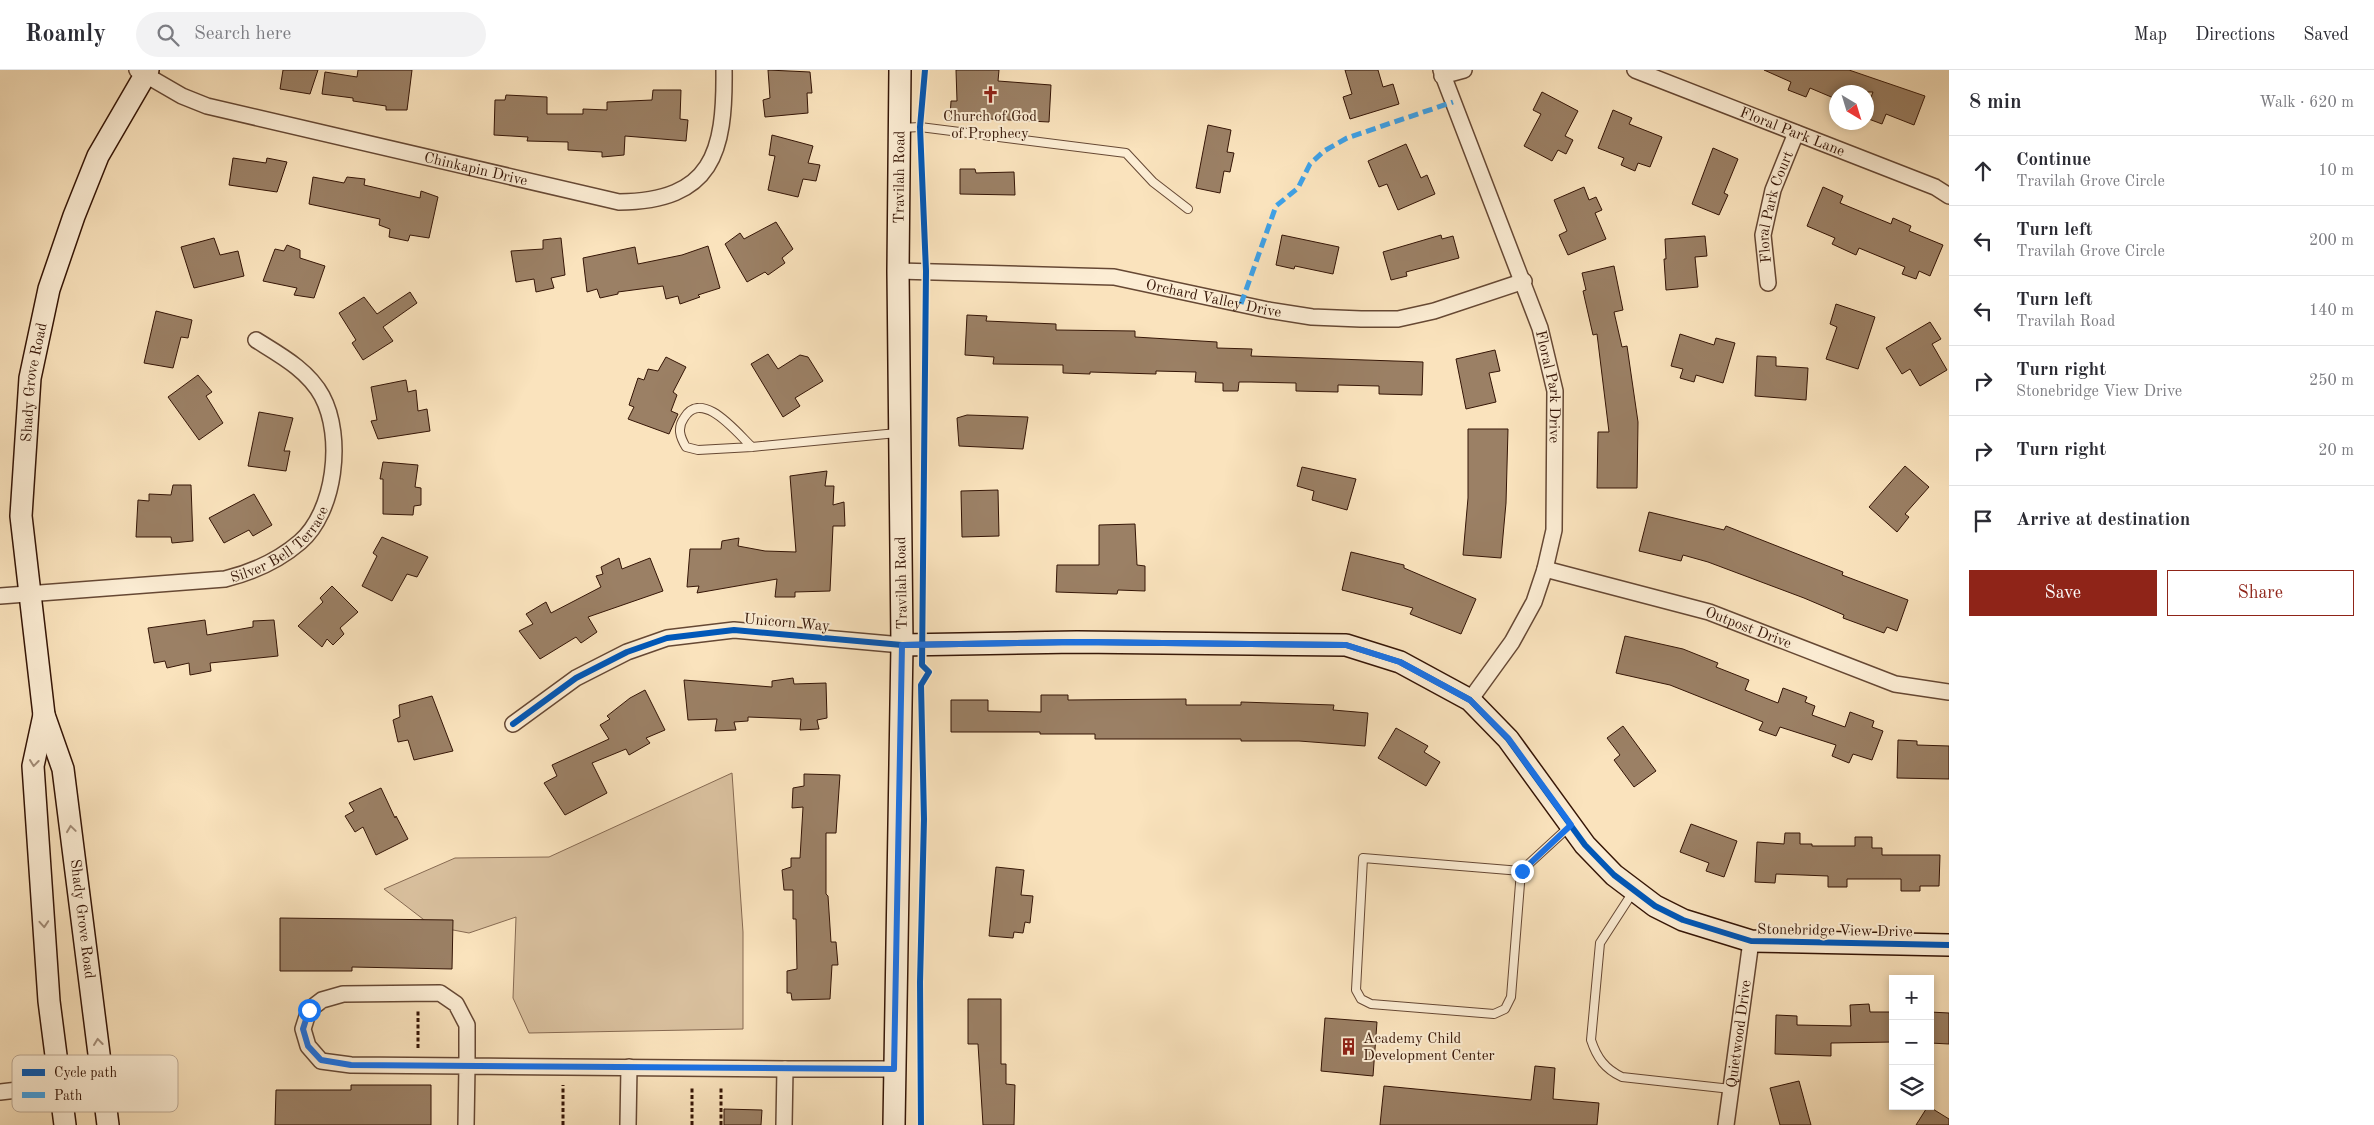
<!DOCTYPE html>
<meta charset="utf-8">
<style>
:root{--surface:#fff;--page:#f2f2f3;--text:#2b2b33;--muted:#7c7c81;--line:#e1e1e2;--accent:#8f2418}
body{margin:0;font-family:"Old Standard TT",serif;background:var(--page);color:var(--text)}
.controls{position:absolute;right:15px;bottom:15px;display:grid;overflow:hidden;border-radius:0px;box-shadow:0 2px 8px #0003}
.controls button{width:45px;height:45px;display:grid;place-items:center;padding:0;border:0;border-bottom:1px solid var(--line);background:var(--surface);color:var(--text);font:25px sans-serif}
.compass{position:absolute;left:1829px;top:15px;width:45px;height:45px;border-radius:50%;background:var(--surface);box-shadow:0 2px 8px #0003;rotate:142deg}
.stop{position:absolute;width:15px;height:15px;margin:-11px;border:4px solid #1a73e8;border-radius:50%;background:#fff}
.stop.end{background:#1a73e8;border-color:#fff;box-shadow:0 1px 5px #0008}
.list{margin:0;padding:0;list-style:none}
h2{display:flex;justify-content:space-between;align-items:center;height:65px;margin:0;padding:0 20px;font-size:21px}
h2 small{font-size:16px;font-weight:400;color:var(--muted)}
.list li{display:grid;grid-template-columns:32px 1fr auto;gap:15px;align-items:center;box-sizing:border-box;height:70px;padding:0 20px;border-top:1px solid var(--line)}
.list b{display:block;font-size:19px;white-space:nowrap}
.list p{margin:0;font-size:16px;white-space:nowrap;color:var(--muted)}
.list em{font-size:16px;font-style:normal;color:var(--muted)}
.actions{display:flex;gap:10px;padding:15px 20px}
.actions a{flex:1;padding:11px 0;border:1px solid var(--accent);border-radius:0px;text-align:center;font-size:18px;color:var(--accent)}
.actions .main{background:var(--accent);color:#fff}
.icon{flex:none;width:28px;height:28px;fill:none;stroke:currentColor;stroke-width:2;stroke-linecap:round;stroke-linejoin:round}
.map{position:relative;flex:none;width:1949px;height:1055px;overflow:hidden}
header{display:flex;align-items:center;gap:30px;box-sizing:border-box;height:70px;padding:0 25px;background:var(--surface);border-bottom:1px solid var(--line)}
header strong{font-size:24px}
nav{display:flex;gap:28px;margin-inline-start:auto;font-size:18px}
.search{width:350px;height:45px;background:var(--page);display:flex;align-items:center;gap:12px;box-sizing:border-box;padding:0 18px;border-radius:28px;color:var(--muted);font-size:19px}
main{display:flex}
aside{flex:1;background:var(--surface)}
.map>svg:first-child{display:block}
.green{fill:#d9c09e;stroke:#876a52}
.building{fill:#9b8065;stroke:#351506}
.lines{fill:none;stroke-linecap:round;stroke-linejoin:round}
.lane-casing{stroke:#664834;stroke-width:10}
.street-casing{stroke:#664834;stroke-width:18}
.secondary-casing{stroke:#351506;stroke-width:24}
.path{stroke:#351506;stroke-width:3;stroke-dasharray:4 2.5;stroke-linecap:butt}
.lane{stroke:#fcedd4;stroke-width:8}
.street{stroke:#fcedd4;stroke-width:15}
.secondary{stroke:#fcedd4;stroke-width:21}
.quiet{stroke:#3ea2e9;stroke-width:5;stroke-dasharray:10 5;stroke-linecap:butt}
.cycleway-casing{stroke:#fcedd4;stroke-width:9}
.cycleway{stroke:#0057b8;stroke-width:6}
.oneway{stroke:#a28c77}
.route{stroke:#1a73e8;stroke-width:6}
.labels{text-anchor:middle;stroke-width:4;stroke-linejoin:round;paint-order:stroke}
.poi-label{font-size:15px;fill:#351506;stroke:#fcedd4}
.street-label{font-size:15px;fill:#351506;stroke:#fcedd4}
.key{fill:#fcedd4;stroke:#c0ac96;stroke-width:1}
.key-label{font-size:14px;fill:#351506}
</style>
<header>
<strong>Roamly</strong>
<div class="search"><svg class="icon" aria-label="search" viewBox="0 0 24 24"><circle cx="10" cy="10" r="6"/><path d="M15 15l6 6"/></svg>Search here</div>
<nav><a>Map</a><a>Directions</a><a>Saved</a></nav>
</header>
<main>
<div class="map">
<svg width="1949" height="1055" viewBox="0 0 1949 1055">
<rect width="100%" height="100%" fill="#fae3bd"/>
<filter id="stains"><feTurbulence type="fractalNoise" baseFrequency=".004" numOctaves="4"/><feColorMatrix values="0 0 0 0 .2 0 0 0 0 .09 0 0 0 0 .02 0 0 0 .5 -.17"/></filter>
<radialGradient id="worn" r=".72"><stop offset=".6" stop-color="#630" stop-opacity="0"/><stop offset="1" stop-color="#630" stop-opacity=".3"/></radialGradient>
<path class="green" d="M732,703L743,862V959L529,963L513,928L516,847L469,863L432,856L384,819L455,788L549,787Z"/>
<path class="building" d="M283,0H318L310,24L280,19Z
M358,0H412L407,40H386V36L353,31V28L322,24L325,2L357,7Z
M768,0L810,2L812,23H807L808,43L765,47L763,30L770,28Z
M956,0H999L998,11L1051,15L1049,52L950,47L951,31H957Z
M1345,0H1378L1383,17L1393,14L1399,34L1350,49L1343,27L1352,24Z
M1764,0H1849L1925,26L1914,55L1886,44L1882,54L1866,48V40L1873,22H1836V29L1810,18L1806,27L1788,20L1791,12Z
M653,20H681L680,49L688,50L686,71L625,66L624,85L602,87V82L568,80V72L527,71L528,67L494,65L495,30H505L506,25L547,27V44H583V39L607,40V32L652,30Z
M1542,22L1578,41L1565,66L1573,70L1566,84L1558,80L1552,91L1524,76L1541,44L1533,40Z
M1613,40L1632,48L1629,54L1662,67L1650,97L1638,93L1635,101L1621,95L1624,88L1598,78Z
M1208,55L1231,60L1227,82L1234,83L1230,102L1224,101L1220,123L1196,118Z
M772,65L813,76L808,93L820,95L816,111L803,109L798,127L768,120L775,86L769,85Z
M1406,74L1421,108L1427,105L1435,124L1398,140L1387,114L1379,117L1368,91Z
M1713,78L1738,89L1724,123L1728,125L1719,145L1692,134Z
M233,88L266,93L267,88L287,92L277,122L229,115Z
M960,99H975L976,103L1014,102L1015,125L960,124Z
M313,107L344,113L347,107L365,109L364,115L420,128L421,121L438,127L429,168L410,165L408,171L389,167L390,159L379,155L380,149L309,134Z
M1584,117L1589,130L1596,127L1602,140L1595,143L1606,169L1568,185L1559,165L1567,161L1554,130Z
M1823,117L1843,126L1840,133L1891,154L1893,148L1911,156L1909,161L1943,175L1930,206L1919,201L1916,209L1902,204L1905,197L1859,178L1856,185L1832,174L1835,168L1807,156Z
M776,152L793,179L782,188L785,193L768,205L765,202L747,212L725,174L740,163L744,169Z
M1282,165L1339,177L1333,204L1295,196L1294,199L1276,195Z
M1441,165L1442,169L1453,166L1459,188L1406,202L1407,206L1391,210L1383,182Z
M1705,166L1707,186L1695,187L1698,217L1666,220L1664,189H1666L1665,169Z
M214,168L220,185L238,181L244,206L194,218L181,177Z
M561,168L565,205L551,208L554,218L536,222L534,209L516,212L511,181L543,179V170Z
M287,175L300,180V188L325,196L314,228L294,225L297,218L263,211L275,179L284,181Z
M708,176L720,218L698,225L700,227L680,234L678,226L666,229L663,216L618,222V224L600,228L597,219L587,222L583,188L635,177L638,194L682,185Z
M1614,196L1623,240L1614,242L1622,277L1627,276L1638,352L1637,418H1597L1598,362H1609L1597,264L1593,265L1583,221L1586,220L1582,203Z
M410,222L417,233L383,257L393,271L363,290L352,273L356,270L339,243L364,227L377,244Z
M1836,234L1875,247L1858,299L1826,289L1837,257L1830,254Z
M156,241L192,250L188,268L181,267L173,298L144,293Z
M967,245L987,246L986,251L1056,254V260L1135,261V267L1217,272V278L1252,279L1251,286L1423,292L1422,325L1379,324V316L1338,315V322L1296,321V313L1251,312H1239L1238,321H1223V313L1195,312L1196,302L1156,301V304L1090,302V304L1063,303V295L993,294L994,287L965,285Z
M1930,252L1941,269L1932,274L1947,300L1920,316L1910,299L1902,304L1886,278Z
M1680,264L1714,275L1716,268L1735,273L1723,313L1696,305L1694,312L1680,308L1683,299L1671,296Z
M1495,280L1500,301L1489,303L1496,332L1466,339L1456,289Z
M768,284L778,299L800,285L808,287L823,311L795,328L800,336L783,347L751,294Z
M1757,286L1776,287V296L1808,298L1806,330L1755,326Z
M666,287L686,297L673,322L677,325L671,341L678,344L669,364L628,349L634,337L629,335L638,308L644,310L648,299L658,301Z
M198,305L212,322L206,326L223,353L199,370L168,327Z
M406,310L408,322L416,320L418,341L427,339L430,361L378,369L371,351L377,350L371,317Z
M259,342L293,348L284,381H290L286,401L248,396Z
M967,345L1028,347L1023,379L959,376L957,348Z
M1468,359H1508L1506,433L1501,488L1463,485L1468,428Z
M383,392L418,395L415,417L421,418V435L414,436L413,445L383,444V409H380Z
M1905,396L1929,417L1905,444L1909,447L1897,462L1869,437Z
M1302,397L1356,409L1347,440L1312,430L1314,421L1297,416Z
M827,401L825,416H834L833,435L844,432L845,456H833L830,521L795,522V527H775L777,509L697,523L699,516L687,517L690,479H721L722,471L739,468L738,476L765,481L796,482L790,406Z
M173,415H191L193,471L172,473L171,467H136L138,430L149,431V424L171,425Z
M998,420L999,466L962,467L961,421Z
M254,424L272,455L253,466L249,460L224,473L209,448Z
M1649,442L1724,460L1726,456L1843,502L1842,505L1908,530L1897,561L1887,557L1884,563L1843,548L1844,545L1804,528L1708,492L1683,485L1681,491L1639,481Z
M1135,454L1137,495L1145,496V521L1118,520L1117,524L1056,522L1057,495H1099V455Z
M382,467L428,487L417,507L407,504L392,531L362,516L377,486L373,483Z
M1351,482L1404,495V498L1476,529L1461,564L1410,544L1413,538L1342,520Z
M619,488L622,499L650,488L663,521L588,547L597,562L581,573L576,567L540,589L519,561L533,554L526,544L546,532L551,543L601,517L596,506L603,504L601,497Z
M332,516L358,542L340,558L344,564L333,575L327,569L322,577L298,556L323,532L320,528Z
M205,550L207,565L253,557V551L274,550L278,586L210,593L211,601L190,605L189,593L167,598L165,591L154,593L148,558Z
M1625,566L1683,579L1718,593L1716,597L1749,610L1745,620L1778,633L1783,618L1807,627L1805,632L1815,636L1812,645L1845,657L1850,642L1874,651L1872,657L1883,661L1872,690L1853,684L1849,693L1832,686L1836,675L1780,657L1776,666L1759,660L1763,652L1670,615L1616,603Z
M793,608L794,614L826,613L827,648L817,650L819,659L800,660L801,649L748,647V651L734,652L736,660L715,661L717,649L688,650L684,610L772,617V611Z
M645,620L665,660L646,668L650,673L629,685L626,679L592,693L607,723L565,745L544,713L557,706L552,695L609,669L600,655L610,649L607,646L630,628Z
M1041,625H1068V630L1186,629V635H1241V632L1334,635L1333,640L1368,643L1365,676L1299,671H1241V669H1095V664H1040V662H951V630H988V641L1041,642Z
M432,626L453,681L414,690L408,670L398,672L393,650L400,647L399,635Z
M1623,656L1656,701L1634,717L1614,690L1620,685L1607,668Z
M1396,658L1428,676L1424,682L1440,692L1426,716L1378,688Z
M1898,670L1917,671V675L1949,676V709L1897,708Z
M804,704L840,705L836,763H826V824L828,826L831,872H836L838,895H832L830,929L792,930L791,923H787V901L797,899L796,849H793V820H784L782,800L791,797V788H800L803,737L792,738L793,718L804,716Z
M381,718L395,748L396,746L408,769L376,785L363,757L355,762L345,746L354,741L349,733Z
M1691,754L1737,771L1724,807L1706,801L1709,793L1680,782Z
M1785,763H1800V774H1812V776H1855V767H1872V778H1882V785H1940L1939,816H1920V821H1901V809H1847V817H1828V806L1776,804L1775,813L1755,812L1757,772L1784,774Z
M996,797L1024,800L1021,825L1033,826L1030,853L1025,852L1023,863L1014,862L1013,868L989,866Z
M280,848L453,850L452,899L352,897V901H280Z
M968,929H1001V994H1006V1014L1015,1015L1014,1055H983L978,974H968Z
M1869,934L1870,942H1893V972L1831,973V986L1775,984L1776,945L1797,946V955L1851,956L1850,935Z
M1930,942L1949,943V974L1930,973Z
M1325,948L1377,952L1373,1006L1321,1001Z
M1535,996L1555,998L1553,1029L1599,1033L1597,1055H1380L1384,1016L1531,1030Z
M1799,1011L1811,1055H1780L1770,1018Z
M351,1015H431V1055H275L276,1020H351Z
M1928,1036L1949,1049V1055H1916Z
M724,1039L762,1040L761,1055H724Z"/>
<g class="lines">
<defs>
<path id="lane" d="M901,58L920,57L1126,83L1153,112L1188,139
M752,377C737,363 702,318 684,348C677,358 680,367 686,377L698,380L752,377L897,363
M1521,801L1511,927L1505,939L1494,944L1371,934L1361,929L1356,920L1363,788L1521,801L1570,756
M1633,822L1600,873L1591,970C1597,988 1605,999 1622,1007L1731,1019"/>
<g id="street">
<path id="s1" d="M137,0L182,26L207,36L619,132C713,131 725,82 724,0"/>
<path id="s2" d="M1441,0L1540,258L1555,321L1554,460L1545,499L1534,532L1512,572L1470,630"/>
<path id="s3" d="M1635,0L1935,117L1949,126"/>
<path d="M1442,6L1464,0"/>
<path id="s4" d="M898,201L1114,207L1268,240L1312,247L1361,249H1398L1434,241L1524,211"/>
<path id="s5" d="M1768,213L1763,165L1773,120L1796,63"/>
<path id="s6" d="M1545,499L1709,542L1895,614L1949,622"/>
<path id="s7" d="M0,526L225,509C253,502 278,491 300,472C335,442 344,367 322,326C308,300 280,285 256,270"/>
<path d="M513,654L576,608L627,582L667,568L734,560L902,575"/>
<path d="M0,1022L103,1010"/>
<path d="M466,1055L467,996V955L456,934L440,923L343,924L322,930L309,940L303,959L308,976L321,991L351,995L467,996L785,999H895"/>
<path d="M628,1055L629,997"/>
<path d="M784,1055L785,999"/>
<path id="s8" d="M1726,1055L1751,871"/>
</g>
<g id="secondary">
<path d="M902,575L1077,572L1346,575L1400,592L1470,630L1508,669L1585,775L1614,805L1655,836L1683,850L1751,871L1949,875"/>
<path d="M44,645L33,696L49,931L65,1055"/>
<path id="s9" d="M108,1055L63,699L44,645L21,446L30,308L49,219L74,146L98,86L148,0"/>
<path id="s10" d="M894,1055L902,575L898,201L900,0"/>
</g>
</defs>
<use href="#lane" class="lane-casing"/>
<use href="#street" class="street-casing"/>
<use href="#secondary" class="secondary-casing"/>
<path class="path" d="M418,978V939
M563,1055V1015
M692,1055V1016
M721,1055V1016"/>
<use href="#lane" class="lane"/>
<use href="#street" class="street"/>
<use href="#secondary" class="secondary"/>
<path class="quiet" d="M1241,234L1276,136L1298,118L1310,94L1324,81L1347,68L1453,32"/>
<defs>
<path id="cycleway" d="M513,654L576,608L627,582L667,568L734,560L902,575L1077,572L1346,575L1400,592L1470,630L1508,669L1585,775L1614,805L1655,836L1683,850L1751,871L1949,875
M921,1055L920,912L924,749L921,615L929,602L922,595L926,201L920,57L925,0"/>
</defs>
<use href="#cycleway" class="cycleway-casing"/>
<use href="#cycleway" class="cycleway"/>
</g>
<defs><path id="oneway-chevron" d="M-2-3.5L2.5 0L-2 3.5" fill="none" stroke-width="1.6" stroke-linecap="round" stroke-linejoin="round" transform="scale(1.25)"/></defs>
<g class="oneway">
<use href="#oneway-chevron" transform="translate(34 693) rotate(97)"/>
<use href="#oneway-chevron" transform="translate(71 759) rotate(-98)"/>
<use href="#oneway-chevron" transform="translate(44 854) rotate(86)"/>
<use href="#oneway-chevron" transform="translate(98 972) rotate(-97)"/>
</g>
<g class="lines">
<path class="route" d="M309,940L303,959L308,976L321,990L351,995L894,999L902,575L1077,572L1346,575L1400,592L1470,630L1508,668L1571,755L1522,801"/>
</g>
<defs>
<symbol id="church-bare" viewBox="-9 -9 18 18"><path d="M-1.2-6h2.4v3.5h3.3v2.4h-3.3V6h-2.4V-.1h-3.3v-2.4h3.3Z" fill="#8f2418" stroke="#fcedd4" stroke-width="2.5" paint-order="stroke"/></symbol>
<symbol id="building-bare" viewBox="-9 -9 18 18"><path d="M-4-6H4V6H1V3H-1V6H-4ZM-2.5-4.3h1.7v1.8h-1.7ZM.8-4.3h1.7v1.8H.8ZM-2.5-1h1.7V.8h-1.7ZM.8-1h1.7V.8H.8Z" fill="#8f2418" stroke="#fcedd4" stroke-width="2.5" paint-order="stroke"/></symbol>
</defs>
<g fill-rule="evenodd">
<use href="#church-bare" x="978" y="12" width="25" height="25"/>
<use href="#building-bare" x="1336" y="964" width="25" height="25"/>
</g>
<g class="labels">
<g class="poi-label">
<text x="990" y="51">Church of God<tspan x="990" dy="17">of Prophecy</tspan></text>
<text x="1363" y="973" text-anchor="start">Academy Child<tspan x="1363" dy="17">Development Center</tspan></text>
</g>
<g class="street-label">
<text dy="5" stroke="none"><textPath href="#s3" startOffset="169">Floral Park Lane</textPath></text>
<text dy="5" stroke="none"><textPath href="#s1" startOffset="355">Chinkapin Drive</textPath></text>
<text dy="5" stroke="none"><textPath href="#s10" startOffset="948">Travilah Road</textPath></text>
<text dy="5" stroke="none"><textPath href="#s5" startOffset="78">Floral Park Court</textPath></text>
<text dy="5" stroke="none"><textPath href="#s4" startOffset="318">Orchard Valley Drive</textPath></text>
<text dy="5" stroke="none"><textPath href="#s9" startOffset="751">Shady Grove Road</textPath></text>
<text dy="5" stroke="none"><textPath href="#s2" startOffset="336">Floral Park Drive</textPath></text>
<text dy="5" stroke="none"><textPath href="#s7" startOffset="292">Silver Bell Terrace</textPath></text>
<text transform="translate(901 513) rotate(-91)" y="5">Travilah Road</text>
<text transform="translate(787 552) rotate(5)" y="5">Unicorn Way</text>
<text dy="5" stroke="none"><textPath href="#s6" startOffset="212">Outpost Drive</textPath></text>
<text transform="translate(83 849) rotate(83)" y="5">Shady Grove Road</text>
<text transform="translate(1835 860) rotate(1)" y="5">Stonebridge View Drive</text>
<text dy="5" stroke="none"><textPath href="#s8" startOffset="92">Quietwood Drive</textPath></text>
</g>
</g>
<rect x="12" y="985" width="166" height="57" rx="8" class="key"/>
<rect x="22" y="999" width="23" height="7" fill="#0057b8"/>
<rect x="22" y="1022" width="23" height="6" fill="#3ea2e9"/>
<g class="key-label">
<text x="54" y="1007">Cycle path</text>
<text x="54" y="1030">Path</text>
</g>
<rect width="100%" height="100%" filter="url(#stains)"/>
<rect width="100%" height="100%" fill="url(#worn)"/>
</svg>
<div class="controls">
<button>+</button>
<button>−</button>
<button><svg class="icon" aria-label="layers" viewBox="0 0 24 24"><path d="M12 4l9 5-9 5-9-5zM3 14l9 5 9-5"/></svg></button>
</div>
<svg class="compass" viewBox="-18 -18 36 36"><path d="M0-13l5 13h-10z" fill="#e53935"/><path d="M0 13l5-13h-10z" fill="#7c7c81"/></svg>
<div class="stop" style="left:309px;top:940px"></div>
<div class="stop end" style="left:1522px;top:801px"></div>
</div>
<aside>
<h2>8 min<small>Walk · 620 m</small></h2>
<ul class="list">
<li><svg class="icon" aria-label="ahead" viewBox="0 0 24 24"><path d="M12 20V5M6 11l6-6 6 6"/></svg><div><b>Continue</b><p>Travilah Grove Circle</p></div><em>10 m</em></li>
<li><svg class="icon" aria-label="left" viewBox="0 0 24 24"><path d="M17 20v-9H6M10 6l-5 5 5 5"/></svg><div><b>Turn left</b><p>Travilah Grove Circle</p></div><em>200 m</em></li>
<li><svg class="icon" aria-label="left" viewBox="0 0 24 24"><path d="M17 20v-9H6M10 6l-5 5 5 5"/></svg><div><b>Turn left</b><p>Travilah Road</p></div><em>140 m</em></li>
<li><svg class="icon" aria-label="right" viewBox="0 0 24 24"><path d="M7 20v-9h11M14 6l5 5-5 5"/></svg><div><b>Turn right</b><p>Stonebridge View Drive</p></div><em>250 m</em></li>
<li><svg class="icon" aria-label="right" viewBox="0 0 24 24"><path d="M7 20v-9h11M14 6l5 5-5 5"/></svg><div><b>Turn right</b></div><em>20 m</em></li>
<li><svg class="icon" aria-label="arrive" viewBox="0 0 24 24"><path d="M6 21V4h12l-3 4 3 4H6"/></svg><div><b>Arrive at destination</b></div></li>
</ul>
<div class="actions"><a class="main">Save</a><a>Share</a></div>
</aside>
</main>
